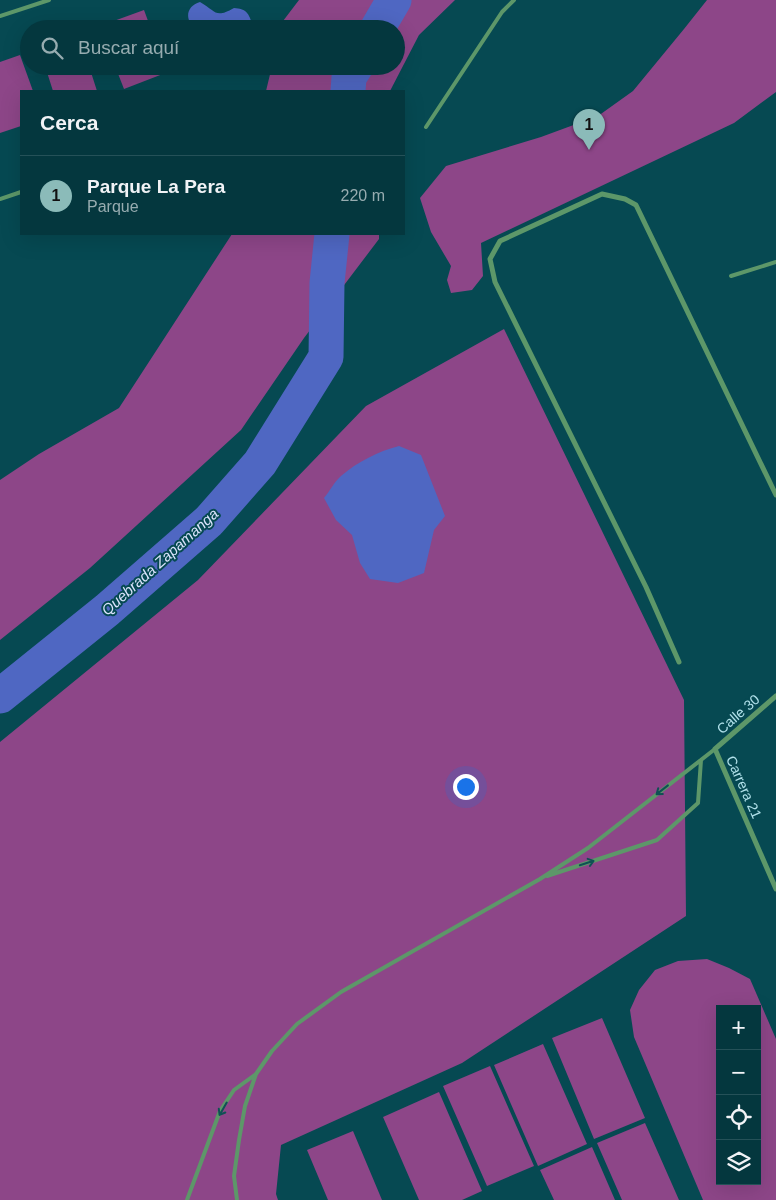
<!DOCTYPE html>
<html lang="es">
<meta charset="utf-8">
<style>
:root{--surface:#04373e;--page:#0d3f45;--text:#f1f3f6;--muted:#97acb0;--line:#255158;--accent:#8bbbb9}
body{margin:0;font-family:Helvetica,sans-serif;background:var(--page);color:var(--text)}
.controls{position:absolute;right:15px;bottom:15px;display:grid;overflow:hidden;border-radius:0px;box-shadow:0 5px 20px #0002}
.controls button{width:45px;height:45px;display:grid;place-items:center;padding:0;border:0;border-bottom:1px solid var(--line);background:var(--surface);color:var(--text);font:25px sans-serif}
.you{position:absolute;left:465px;top:786px;width:18px;height:18px;margin:-12px;border:4px solid #fff;border-radius:50%;background:#1a73e8;box-shadow:0 0 0 8px #1a73e833}
.badge{display:grid;place-items:center;width:32px;height:32px;border-radius:50%;background:var(--accent);color:#111;font-size:16px;font-weight:700}
.pin{position:absolute;translate:-50% -41px;filter:drop-shadow(0 1px 2px #0008)}
.pin::after{content:'';position:absolute;top:26px;width:18px;height:15px;background:inherit;clip-path:polygon(0 0,100% 0,50% 100%)}
.list{margin:0;padding:0;list-style:none}
h2{display:flex;justify-content:space-between;align-items:center;height:65px;margin:0;padding:0 20px;font-size:21px}
h2 small{font-size:16px;font-weight:400;color:var(--muted)}
.list li{display:grid;grid-template-columns:32px 1fr auto;gap:15px;align-items:center;box-sizing:border-box;height:80px;padding:0 20px;border-top:1px solid var(--line)}
.list b{display:block;font-size:19px;white-space:nowrap}
.list p{margin:0;font-size:16px;white-space:nowrap;color:var(--muted)}
.list em{font-size:16px;font-style:normal;color:var(--muted)}
.icon{flex:none;width:28px;height:28px;fill:none;stroke:currentColor;stroke-width:2;stroke-linecap:round;stroke-linejoin:round}
.map{position:relative;flex:none;width:776px;height:1200px;overflow:hidden}
.search{position:absolute;background:var(--surface);box-shadow:0 5px 20px #0002;left:20px;top:20px;width:385px;height:55px;display:flex;align-items:center;gap:12px;box-sizing:border-box;padding:0 18px;border-radius:28px;color:var(--muted);font-size:19px}
.panel{position:absolute;background:var(--surface);box-shadow:0 5px 20px #0002;left:20px;top:90px;width:385px;height:145px;border-radius:0px}
.map>svg:first-child{display:block}
.green{fill:#8d4688;fill-rule:evenodd}
.water{fill:#4f67c2}
.lines{fill:none;stroke-linecap:round;stroke-linejoin:round}
.river{stroke:#4f67c2;stroke-width:35}
.lane{stroke:#5d9769;stroke-width:4}
.street{stroke:#5d9769;stroke-width:5}
.oneway{stroke:#0f5154}
.labels{text-anchor:middle;stroke-width:4;stroke-linejoin:round;paint-order:stroke}
.street-label{font-size:14px;fill:#b1e1ea;stroke:#064952}
.water-label{font-size:15px;font-style:italic;fill:#dbe4fd;stroke:#064952}
</style>
<div class="map">
<svg width="776" height="1200" viewBox="0 0 776 1200">
<rect width="100%" height="100%" fill="#064952"/>
<path class="green" d="M299,0H455L419,35L390,91H266L272,66H396V29H281L283,21Z
M707,0H776V92L734,123L481,243L483,276L472,290L451,293L447,280L451,266L431,232L420,198L446,166L541,137L598,116L633,91L684,29Z
M144,10L151,29H101L100,26Z
M20,55L33,91H21V126L0,133V62Z
M45,66H89L97,91H53Z
M115,66H165L168,72L124,89Z
M232,234H379V239L304,338L241,430L90,568L0,640V480L39,454L119,408Z
M504,329L684,700L686,916L462,1063L281,1145L276,1194L278,1200H0V742L198,580L366,406Z
M707,959L729,968L750,979L776,1039V1200H703L634,1037L630,1010L639,990L655,970L678,961ZM720,1009H757V1181H720Z
M602,1018L645,1118L594,1139L552,1038Z
M543,1044L587,1144L538,1166L494,1065Z
M490,1066L534,1166L487,1186L443,1086Z
M439,1092L482,1191L462,1200H419L383,1117Z
M645,1123L679,1200H622L597,1143Z
M353,1131L382,1200H328L307,1150Z
M592,1147L615,1200H554L540,1170Z"/>
<path class="water" d="M200,2C216,11 215,19 234,8C246,9 248,12 252,23L249,29H196C184,20 186,6 200,2Z
M399,446L421,455L445,516L434,530L424,573L398,583L370,579L360,563L352,535L336,520L324,498C330,491 334,482 341,476C357,462 379,451 399,446Z"/>
<g class="lines">
<path class="river" d="M377,29L394,0
M348,91L349,77L356,66
M0,696L107,610L209,521L260,463L326,357L327,283L332,234"/>
<path class="lane" d="M0,16L49,0
M426,127L502,12L514,0
M0,199L21,192
M731,276L776,262
M547,876L657,840L698,803L701,760
M187,1200L220,1111L234,1090L256,1074
M237,1200L234,1176L239,1140L245,1106L256,1074L272,1051L297,1024L341,992L540,879L588,848L715,749"/>
<path class="street" d="M679,662L646,587L495,282L490,259L500,241L602,194L625,199L636,205L776,495
M776,696L715,749L776,889"/>
</g>
<defs><path id="oneway-shaft" d="M-6 0H5M1.5-3L5.5 0L1.5 3" fill="none" stroke-width="1.6" stroke-linecap="round" stroke-linejoin="round" transform="scale(1.25)"/></defs>
<g class="oneway">
<use href="#oneway-shaft" transform="translate(662 790) rotate(142)"/>
<use href="#oneway-shaft" transform="translate(587 863) rotate(-18)"/>
<use href="#oneway-shaft" transform="translate(223 1109) rotate(120)"/>
</g>
<g class="labels">
<g class="street-label">
<text transform="translate(738 714) rotate(-41)" y="5">Calle 30</text>
<text transform="translate(744 787) rotate(66)" y="5">Carrera 21</text>
</g>
<g class="water-label">
<text transform="translate(160 562) rotate(-42)" y="5">Quebrada Zapamanga</text>
</g>
</g>
</svg>
<div class="controls">
<button>+</button>
<button>−</button>
<button><svg class="icon" aria-label="locate" viewBox="0 0 24 24"><circle cx="12" cy="12" r="6"/><path d="M12 2v4M12 18v4M2 12h4M18 12h4"/></svg></button>
<button><svg class="icon" aria-label="layers" viewBox="0 0 24 24"><path d="M12 4l9 5-9 5-9-5zM3 14l9 5 9-5"/></svg></button>
</div>
<div class="you"></div>
<div class="pin badge" style="left:589px;top:150px">1</div>
<div class="search"><svg class="icon" aria-label="search" viewBox="0 0 24 24"><circle cx="10" cy="10" r="6"/><path d="M15 15l6 6"/></svg>Buscar aquí</div>
<section class="panel">
<h2>Cerca<small></small></h2>
<ul class="list">
<li><span class="badge">1</span><div><b>Parque La Pera</b><p>Parque</p></div><em>220 m</em></li>
</ul>
</section>
</div>
